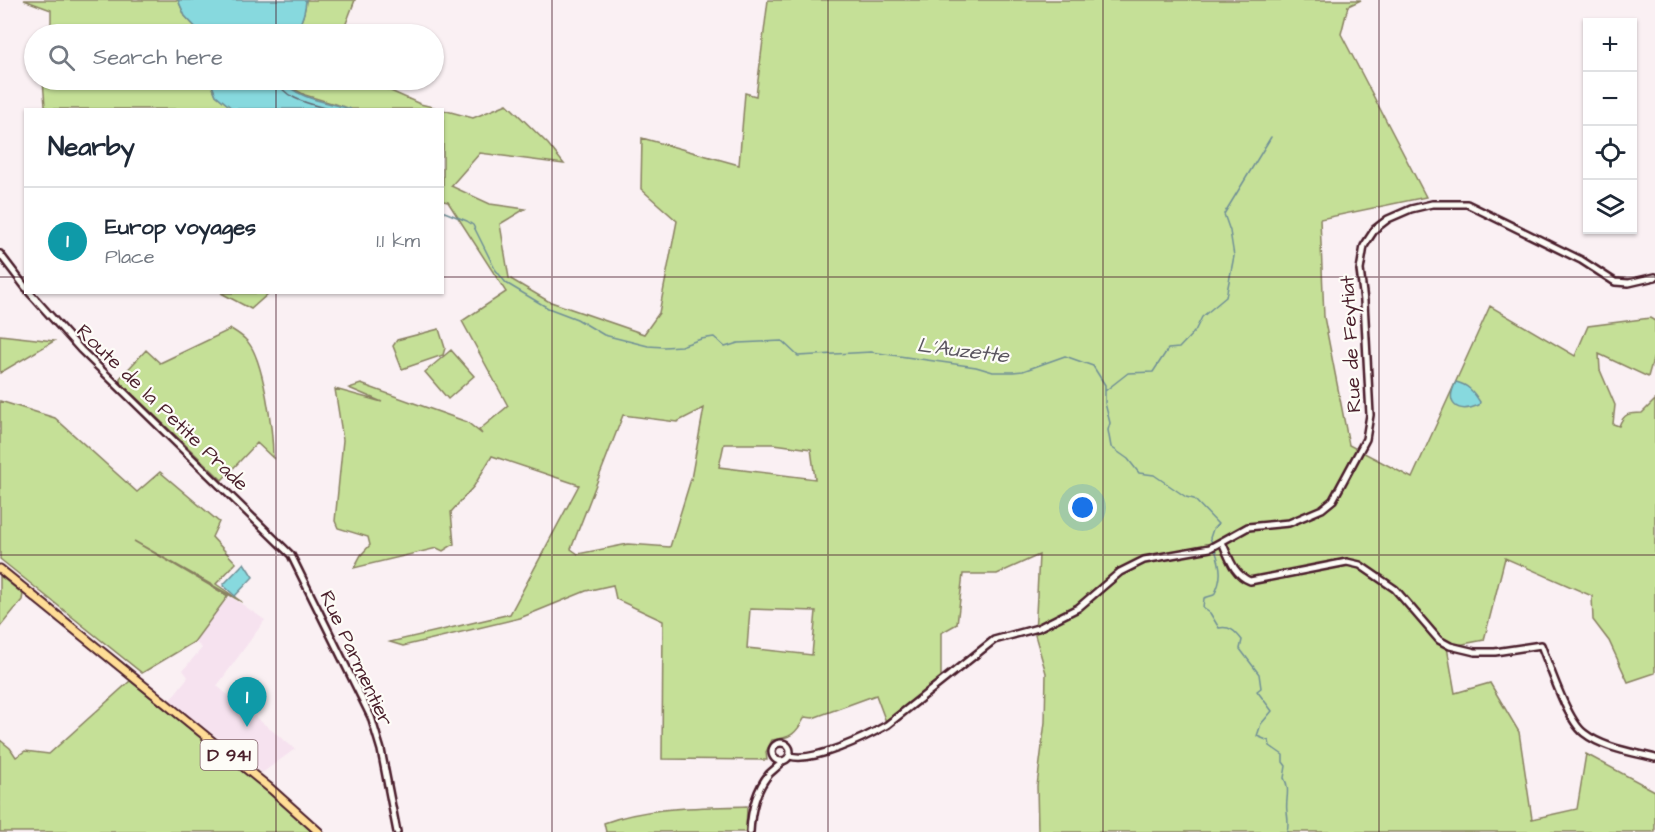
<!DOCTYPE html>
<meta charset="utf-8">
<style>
:root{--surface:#fff;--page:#f6f6f7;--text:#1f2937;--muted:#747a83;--line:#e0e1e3;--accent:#ea580c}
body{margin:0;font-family:"Architects Daughter",sans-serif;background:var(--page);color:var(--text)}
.controls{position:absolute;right:18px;top:18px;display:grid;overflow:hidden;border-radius:0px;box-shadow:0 2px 4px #0004}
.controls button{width:54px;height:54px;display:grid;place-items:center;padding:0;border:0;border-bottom:2px solid var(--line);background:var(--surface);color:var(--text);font:30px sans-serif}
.you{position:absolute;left:1083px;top:508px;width:21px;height:21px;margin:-15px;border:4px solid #fff;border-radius:50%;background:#1a73e8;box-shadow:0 0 0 9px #1a73e833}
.badge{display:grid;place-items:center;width:39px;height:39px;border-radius:50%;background:var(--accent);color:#fff;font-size:20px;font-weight:700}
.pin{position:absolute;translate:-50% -50px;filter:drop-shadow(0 2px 3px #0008)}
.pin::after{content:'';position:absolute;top:32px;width:21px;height:18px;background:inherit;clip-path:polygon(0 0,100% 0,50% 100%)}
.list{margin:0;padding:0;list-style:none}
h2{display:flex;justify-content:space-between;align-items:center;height:78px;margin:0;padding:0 24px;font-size:26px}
h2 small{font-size:20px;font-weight:400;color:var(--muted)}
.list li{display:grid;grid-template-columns:39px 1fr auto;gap:18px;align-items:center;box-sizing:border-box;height:108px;padding:0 24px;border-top:2px solid var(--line)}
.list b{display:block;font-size:22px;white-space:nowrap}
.list p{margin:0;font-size:20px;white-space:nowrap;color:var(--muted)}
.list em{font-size:20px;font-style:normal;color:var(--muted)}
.icon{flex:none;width:33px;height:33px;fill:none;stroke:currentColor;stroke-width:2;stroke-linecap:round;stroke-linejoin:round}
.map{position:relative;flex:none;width:1655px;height:832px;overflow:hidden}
.search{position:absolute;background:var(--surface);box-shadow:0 2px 4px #0004;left:24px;top:24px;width:420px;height:66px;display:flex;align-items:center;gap:15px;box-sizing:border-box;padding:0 21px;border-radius:33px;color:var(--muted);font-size:22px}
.panel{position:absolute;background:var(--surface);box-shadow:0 2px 4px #0004;left:24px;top:108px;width:420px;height:186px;border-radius:0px}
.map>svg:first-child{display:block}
.built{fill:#f6e2ef}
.green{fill:#c5e097;stroke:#888061;stroke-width:1.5;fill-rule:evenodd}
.water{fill:#87d9de;stroke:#6f8f96;stroke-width:1.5}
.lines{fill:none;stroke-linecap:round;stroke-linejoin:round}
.shore{stroke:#626973;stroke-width:1.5}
.stream{stroke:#6f8f96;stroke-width:1.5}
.tertiary-casing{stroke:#4a1f2b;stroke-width:10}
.primary-casing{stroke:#4a1f2b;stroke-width:11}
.tertiary{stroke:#fdfcf7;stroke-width:5}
.primary{stroke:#ffdd96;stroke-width:7}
.grid{fill:none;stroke:#4a1f2b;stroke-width:1.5;stroke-opacity:0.55}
.labels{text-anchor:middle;stroke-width:4.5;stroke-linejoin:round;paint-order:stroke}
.shield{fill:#fdfcf7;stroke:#806168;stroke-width:1.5}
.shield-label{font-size:18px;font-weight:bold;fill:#4a1f2b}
.street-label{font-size:20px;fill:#4a1f2b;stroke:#fdfcf7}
.water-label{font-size:21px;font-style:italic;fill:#5c5761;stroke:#fdfcf7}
</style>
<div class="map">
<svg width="1655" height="832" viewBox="0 0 1655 832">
<rect width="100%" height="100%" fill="#faf0f3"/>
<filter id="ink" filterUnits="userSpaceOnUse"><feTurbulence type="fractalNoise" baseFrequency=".0167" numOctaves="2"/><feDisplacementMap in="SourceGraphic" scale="12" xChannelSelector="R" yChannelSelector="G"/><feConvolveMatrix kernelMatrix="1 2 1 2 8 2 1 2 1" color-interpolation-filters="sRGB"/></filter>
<g filter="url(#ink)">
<path class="built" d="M230,596L265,620L217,686L295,749L262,773L170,700L188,677L183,670L202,648L193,640Z"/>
<path class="green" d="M24,0H178L185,16L202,34H51V10Z
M306,0H355L342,34H292C301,26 305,12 306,0Z
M768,0H1361L1348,6L1341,34L1426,197L1320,219L1324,317L1349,445L1412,478L1490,306L1575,356L1588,326L1650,318L1655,321V352L1648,377L1599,354L1600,370L1615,405L1613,424L1619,426C1624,413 1629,413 1642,413L1655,400V673L1628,682L1609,641L1593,620L1592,596L1505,558L1484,640L1447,647L1455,693L1490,683L1519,732L1532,819L1577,809L1586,754L1655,791V832H1038L1037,786L1045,722L1046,673L1035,635L1039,555L997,574H963L957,624L941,633V677L886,722L876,695L813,718L805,717C796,734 791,738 772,740L766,752L767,760L662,759L663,621L616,599L613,585L586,591L520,618L403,646L390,642L510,614L579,485L492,456L474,486L451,512L454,544L443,551L437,548L354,568L361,555L370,545L368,537L338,528L335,521L343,440L335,389L382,402L349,388L361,384L467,422L482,434L479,430L508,406L462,321L506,292L448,202L443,201V110L473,118L507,104L548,144L564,164L480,153L451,186L490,204L525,209L500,224L509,278L548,301L644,334L659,313L677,221L641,189L642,138L739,165L745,93L756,96ZM704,408L691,479L670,547L628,544L578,554L571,549L623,415L677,422ZM774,444L811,449L815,479L719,467L724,444ZM750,609L816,611L812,655L747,648Z
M43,80H210L216,95L233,109H48L45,106Z
M283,80H366L420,104L441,109H351L305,95L290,87Z
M221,293H269L251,309Z
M231,329C236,332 242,336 246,340C264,357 273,433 273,458L257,443L222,480L120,382V378L146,350L160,363Z
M439,329L445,348L443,355L402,369L393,346L397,340Z
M0,335L54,341L0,373Z
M451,350L474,376L448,399L425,372Z
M0,401L55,418L137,492L160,472L219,522L212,537L236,563L216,584L242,602L134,541L228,596L194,642L142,673L0,559Z
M0,576L23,594L22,600L0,627Z
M130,681L279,800L312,832H0V740L10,748L16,757L25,751L49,754Z
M747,806L746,832H606L604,823C650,806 699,808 747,806Z"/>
<path class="water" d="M178,0H306C305,12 301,26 292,34H202L185,16Z
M210,80H283C297,100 330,102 351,109H233L216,95Z
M1456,382C1468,385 1473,391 1480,402L1479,405C1458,414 1444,405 1456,382Z
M244,563L253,577L235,596L223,585Z"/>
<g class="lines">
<path class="shore" d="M278,80C281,99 315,105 331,110"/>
<path class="stream" d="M442,211L467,221L473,225L495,269L506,283L548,308L577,319L604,335L648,346L664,347L681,346L701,339L714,337L725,347L738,343L782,341L798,356L871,352L976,367L993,372H1013L1023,371L1065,356L1093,366L1105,385V403L1110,423L1108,430L1111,447L1128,459L1139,473L1154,475L1186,497L1194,499L1218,524L1213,529L1210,538L1213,545
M1105,391L1128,373L1153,372L1168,349L1179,348L1195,331L1202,317L1226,297L1234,256L1230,231L1224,214L1271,137
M1215,549C1221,567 1223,578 1214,595L1204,598L1203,608L1210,613L1219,628C1230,626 1235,631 1242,640L1240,649L1259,674L1261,688L1257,691L1272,711L1261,724L1257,736L1269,741L1270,746L1283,755V762L1286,766L1284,778C1291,790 1285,800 1287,812C1288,820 1289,824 1287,832"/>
<defs>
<path id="tertiary" d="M0,254L26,288
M29,292L81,350L291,555L371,717L381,750L397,832
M1222,542C1229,557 1233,574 1250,581L1347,562L1360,565L1395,589L1439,640L1450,646L1475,652H1495L1541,645C1550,667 1567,720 1584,733C1603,748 1632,752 1655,758
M772 752a9 9 0 1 1 18 0a9 9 0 1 1-18 0Z
M790,756C813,763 866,737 887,725L994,640L1038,628L1078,608L1120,572L1144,560L1210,548L1248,527L1289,523L1322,509L1333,500L1366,439L1370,415L1364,301L1360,270L1364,246L1375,229L1388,219L1411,209L1432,204H1467L1581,260L1615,282L1629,283L1655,277
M750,832C751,811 755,791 769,774C773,770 779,766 783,761"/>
<path id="primary" d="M0,569L271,789L319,832"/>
</defs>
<use href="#tertiary" class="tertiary-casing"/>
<use href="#primary" class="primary-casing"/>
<use href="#tertiary" class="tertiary"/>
<use href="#primary" class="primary"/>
</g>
</g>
<path class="grid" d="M276,0V34M552,0V832M828,0V832M1103,0V832M1379,0V832M276,80V110M0,277H26M442,277H1655M276,292V832M0,555H1655"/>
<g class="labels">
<rect class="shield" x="200.5" y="740" width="57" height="30" rx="4.5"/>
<g class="shield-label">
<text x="229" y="761">D 941</text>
</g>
<g class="street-label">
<text transform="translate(1350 344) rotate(-93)" y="7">Rue de Feytiat</text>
<text transform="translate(163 407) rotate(44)" y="7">Route de la Petite Prade</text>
<text transform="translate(357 658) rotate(65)" y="7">Rue Parmentier</text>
</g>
<g class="water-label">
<text transform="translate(963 350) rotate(7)" y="7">L'Auzette</text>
</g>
</g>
</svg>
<div class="controls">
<button>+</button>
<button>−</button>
<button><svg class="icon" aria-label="locate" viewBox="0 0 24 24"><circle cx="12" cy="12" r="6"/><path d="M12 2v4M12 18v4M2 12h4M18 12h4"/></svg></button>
<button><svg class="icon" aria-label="layers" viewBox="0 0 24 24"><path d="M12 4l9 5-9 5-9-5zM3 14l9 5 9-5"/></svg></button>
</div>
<div class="you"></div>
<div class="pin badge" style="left:247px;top:727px;background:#0f9aa8">1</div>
<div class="search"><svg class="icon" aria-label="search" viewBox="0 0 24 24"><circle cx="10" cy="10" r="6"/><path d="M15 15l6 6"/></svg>Search here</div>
<section class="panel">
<h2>Nearby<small></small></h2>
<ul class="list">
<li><span class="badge" style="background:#0f9aa8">1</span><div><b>Europ voyages</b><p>Place</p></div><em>1.1 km</em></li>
</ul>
</section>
</div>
